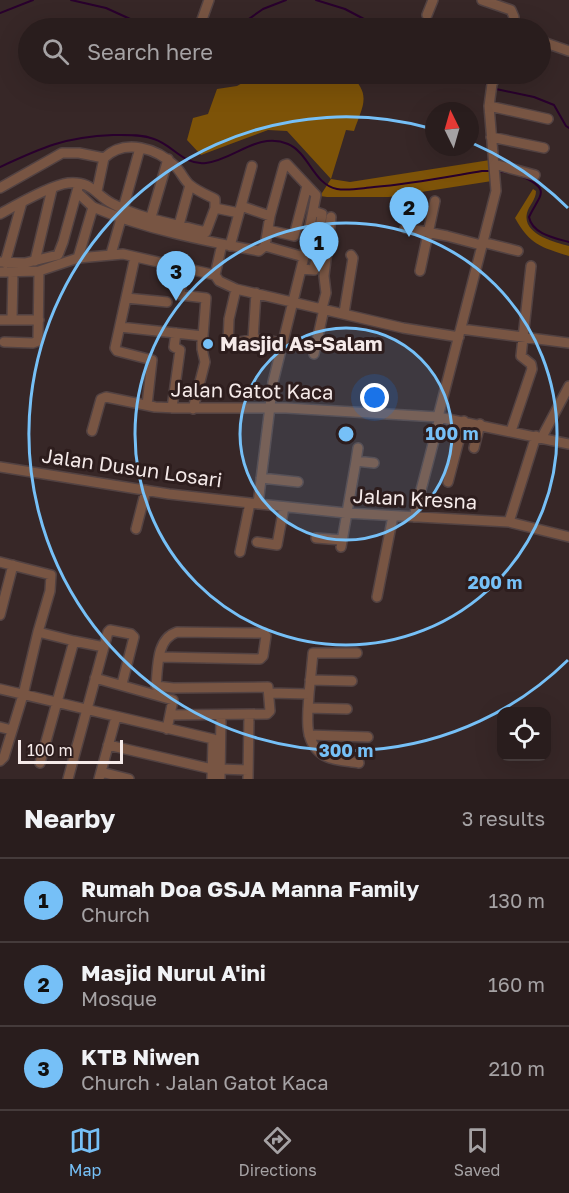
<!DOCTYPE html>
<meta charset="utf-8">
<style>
:root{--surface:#291d1d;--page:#312626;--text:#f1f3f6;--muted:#a5a2a4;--line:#453b3b;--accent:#76c0f7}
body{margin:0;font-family:"Golos Text",sans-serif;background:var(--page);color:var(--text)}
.controls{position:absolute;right:18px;bottom:18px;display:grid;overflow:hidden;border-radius:12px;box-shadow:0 6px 24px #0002}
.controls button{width:54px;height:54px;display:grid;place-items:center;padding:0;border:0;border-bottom:2px solid var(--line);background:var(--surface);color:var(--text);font:30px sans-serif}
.compass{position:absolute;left:425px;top:102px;width:54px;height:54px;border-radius:50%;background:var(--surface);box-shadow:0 6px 24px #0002;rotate:355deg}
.scale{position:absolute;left:18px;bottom:15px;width:105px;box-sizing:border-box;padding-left:6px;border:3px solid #f5eae9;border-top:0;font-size:16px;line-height:21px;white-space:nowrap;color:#f5eae9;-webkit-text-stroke:4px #2d1d1d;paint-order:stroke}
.you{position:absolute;left:375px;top:398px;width:21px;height:21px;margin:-15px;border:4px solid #fff;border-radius:50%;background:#1a73e8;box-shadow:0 0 0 9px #1a73e833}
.badge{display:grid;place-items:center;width:39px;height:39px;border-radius:50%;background:var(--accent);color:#111;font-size:20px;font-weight:700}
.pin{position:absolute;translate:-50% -50px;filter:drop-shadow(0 2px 3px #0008)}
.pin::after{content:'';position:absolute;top:32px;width:21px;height:18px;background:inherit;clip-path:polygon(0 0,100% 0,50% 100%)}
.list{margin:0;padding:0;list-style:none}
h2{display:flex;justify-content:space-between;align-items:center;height:78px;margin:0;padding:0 24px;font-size:26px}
h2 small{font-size:20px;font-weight:400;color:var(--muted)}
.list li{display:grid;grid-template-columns:39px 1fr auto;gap:18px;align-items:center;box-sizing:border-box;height:84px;padding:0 24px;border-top:2px solid var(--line)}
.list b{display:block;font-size:22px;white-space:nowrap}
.list p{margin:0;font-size:20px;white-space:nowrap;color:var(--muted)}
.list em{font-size:20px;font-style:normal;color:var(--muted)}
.icon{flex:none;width:33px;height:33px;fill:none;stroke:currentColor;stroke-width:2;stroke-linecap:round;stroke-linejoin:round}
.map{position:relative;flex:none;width:569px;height:779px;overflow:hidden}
.search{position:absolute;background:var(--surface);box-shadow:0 6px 24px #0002;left:18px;right:18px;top:18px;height:66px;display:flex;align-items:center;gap:15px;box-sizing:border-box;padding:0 21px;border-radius:33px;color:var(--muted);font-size:22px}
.sheet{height:330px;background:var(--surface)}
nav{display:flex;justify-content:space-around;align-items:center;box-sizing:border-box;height:84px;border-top:2px solid var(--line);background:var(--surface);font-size:16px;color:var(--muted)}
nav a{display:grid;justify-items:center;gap:3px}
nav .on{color:var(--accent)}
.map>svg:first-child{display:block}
.forest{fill:#7d5308}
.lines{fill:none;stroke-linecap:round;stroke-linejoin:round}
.stream{stroke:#29002d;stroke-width:2}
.minor-casing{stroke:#524242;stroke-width:12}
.minor{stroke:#785543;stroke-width:9}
.ring{fill:none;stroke:#76c0f7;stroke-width:3}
.poi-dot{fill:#76c0f7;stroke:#2d1d1d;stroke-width:2}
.labels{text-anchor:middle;stroke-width:6;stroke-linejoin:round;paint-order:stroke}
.poi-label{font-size:20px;font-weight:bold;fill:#f5eae9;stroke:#2d1d1d;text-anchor:start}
.street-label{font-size:20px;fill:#f5eae9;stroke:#2d1d1d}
.centre{fill:#76c0f7;stroke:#2d1d1d;stroke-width:3}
.ring-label{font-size:18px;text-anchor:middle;font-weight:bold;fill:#76c0f7;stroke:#2d1d1d;stroke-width:6;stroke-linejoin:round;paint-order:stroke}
</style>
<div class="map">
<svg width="569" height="779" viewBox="0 0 569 779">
<rect width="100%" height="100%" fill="#372727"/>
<path class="forest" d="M258,74H349C372,94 363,105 354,131L346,130L331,179L350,182L490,160L492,181L389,197H327L320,196L331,179L287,131L268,130L201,155L187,140L193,118L208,114L217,89L237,86Z
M533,189L536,191C536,200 529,205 527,213C522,234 554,242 569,246V256C541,247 530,245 515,218Z"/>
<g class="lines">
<path class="stream" d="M71,0L106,8L150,28
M316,0L345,9L381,28
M0,13L33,0
M236,28L263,9L286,0
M458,74L488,84
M496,89L534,97L554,105L566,126L569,128
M0,167C43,147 65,137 113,135C126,135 141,134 154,139C173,145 184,166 206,163C234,160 258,131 288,144C309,153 314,185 337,189C349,191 362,188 374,187C410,184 446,177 482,171H492
M498,171L510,173
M521,176C553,190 539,195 529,217C532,234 555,238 569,242"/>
<defs>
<path id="minor" d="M482,0L511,10L514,17L513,28
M427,15L433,0
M199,28L209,0
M540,41L569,51
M489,106L548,119
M491,137L544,148
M494,164L535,175
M0,188L62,153H79L104,158
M97,191L104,158C125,138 157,148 176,167C181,172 184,180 190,185C197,191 207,195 215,199V208
M77,192L93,207
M241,206L252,166
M123,209L140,148
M0,214C16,205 51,185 68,183C93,181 95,195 113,204C141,219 176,224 206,232L215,208L239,213
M151,217L168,159
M179,225L190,185
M405,228L447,236L481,245
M268,230L294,236L307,186
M482,242L518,251
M230,246L241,206L270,216
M265,246L304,257
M111,254L121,219
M135,257L115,348L117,351L152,360L147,405
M78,258L93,207C145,229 204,241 259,251L265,246L270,216L284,165L287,164L316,195L304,257L273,382L258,504
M35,261L52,189
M0,262L25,263L58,255L63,242L79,184
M5,263L22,202
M301,269L314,270L322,214L313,211
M420,271L435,201
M0,272L39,271L78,258L123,254L215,275L219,281L236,289L403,328L459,337
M215,275L222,244
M236,289L229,319L228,344L257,339L283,343
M126,298L167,302
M322,308L326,293L324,276L331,217
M344,313L353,258L351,255
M12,319L13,273
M0,320H39
M120,327L203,336L206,298L180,295L183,267
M461,329L569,343
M253,339L256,293
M4,342L33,343L38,341L39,271
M314,354L324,309
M172,408L180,350L174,347L176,333
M193,409L205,362L202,349V336
M438,417L496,191L489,106L492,84L497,74
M92,431L101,399L106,397L155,407L178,408H286L438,417L569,444
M511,431L532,369L531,364L521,356L531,266
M542,437L569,386
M474,448L480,424
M356,461L358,448
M0,467L169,494L250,503L346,513L509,522L569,537
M261,478L298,482
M448,482L464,421
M414,517L440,417
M509,522L536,436
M136,529L146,490
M316,538L342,540
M257,542L277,545L284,507
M341,547L356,461L374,463
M240,552L250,503
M0,562L51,575L50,591L38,632L74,641L40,763
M377,597L393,516
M0,615L13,565
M74,641L104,647
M160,657L260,659L263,656L266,636L264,633L177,632C156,639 158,667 156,686L173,688L268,687L270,711L267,714L171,715
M95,678L173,700L167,729
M310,680L352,681
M0,689L213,739L212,779
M270,693L309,694L313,653H357
M309,694C308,715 302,743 325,756C335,761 348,761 359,763
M308,708L347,709
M0,727L12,730
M309,735L368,737
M108,745L212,769
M0,761L4,757L23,695L38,632
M220,769L248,770
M101,772L129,779
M68,779L108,632L110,630L131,634L134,637L122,684
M99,779L116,717
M220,779L221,715
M248,779L249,715"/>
</defs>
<use href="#minor" class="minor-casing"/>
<use href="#minor" class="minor"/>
</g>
<circle cx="346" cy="434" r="106" fill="#76c0f7" fill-opacity=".12"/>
<g class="ring">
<circle cx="346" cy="434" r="106"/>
<circle cx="346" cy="434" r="211"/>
<path d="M568 660A317 317 0 1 1 433 129M472 143A317 317 0 0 1 568 208"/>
</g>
<circle class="poi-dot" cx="208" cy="344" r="6"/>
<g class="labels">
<g class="poi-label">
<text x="220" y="351">Masjid As-Salam</text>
</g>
<g class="street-label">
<text transform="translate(252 391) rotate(1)" y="7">Jalan Gatot Kaca</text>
<text transform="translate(132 468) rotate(8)" y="7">Jalan Dusun Losari</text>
<text transform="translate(415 499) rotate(3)" y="7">Jalan Kresna</text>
</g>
</g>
<circle cx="346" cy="434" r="9" class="centre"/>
<g class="ring-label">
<text x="452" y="440">100 m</text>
<text x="495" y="589">200 m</text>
<text x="346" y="757">300 m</text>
</g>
</svg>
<div class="controls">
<button><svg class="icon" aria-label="locate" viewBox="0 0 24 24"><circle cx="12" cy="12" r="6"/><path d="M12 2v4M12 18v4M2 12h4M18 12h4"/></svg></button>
</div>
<svg class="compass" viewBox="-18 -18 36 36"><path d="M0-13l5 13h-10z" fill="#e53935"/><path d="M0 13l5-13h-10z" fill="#a5a2a4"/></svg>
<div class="scale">100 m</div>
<div class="you"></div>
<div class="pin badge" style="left:319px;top:272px">1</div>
<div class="pin badge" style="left:409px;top:237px">2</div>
<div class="pin badge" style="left:176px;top:301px">3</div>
<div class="search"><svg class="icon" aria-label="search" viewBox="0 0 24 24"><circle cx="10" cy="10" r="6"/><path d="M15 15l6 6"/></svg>Search here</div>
</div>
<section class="sheet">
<h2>Nearby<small>3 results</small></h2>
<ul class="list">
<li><span class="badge">1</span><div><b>Rumah Doa GSJA Manna Family</b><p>Church</p></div><em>130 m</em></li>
<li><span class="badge">2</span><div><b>Masjid Nurul A'ini</b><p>Mosque</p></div><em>160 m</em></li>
<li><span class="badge">3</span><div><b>KTB Niwen</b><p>Church · Jalan Gatot Kaca</p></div><em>210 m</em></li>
</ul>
</section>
<nav>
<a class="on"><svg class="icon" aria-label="map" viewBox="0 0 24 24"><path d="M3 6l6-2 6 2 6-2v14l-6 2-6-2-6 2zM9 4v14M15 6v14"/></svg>Map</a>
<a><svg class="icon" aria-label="directions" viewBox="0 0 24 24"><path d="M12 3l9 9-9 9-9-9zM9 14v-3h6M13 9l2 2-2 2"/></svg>Directions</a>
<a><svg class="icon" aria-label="saved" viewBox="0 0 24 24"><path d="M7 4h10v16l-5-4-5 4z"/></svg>Saved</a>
</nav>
